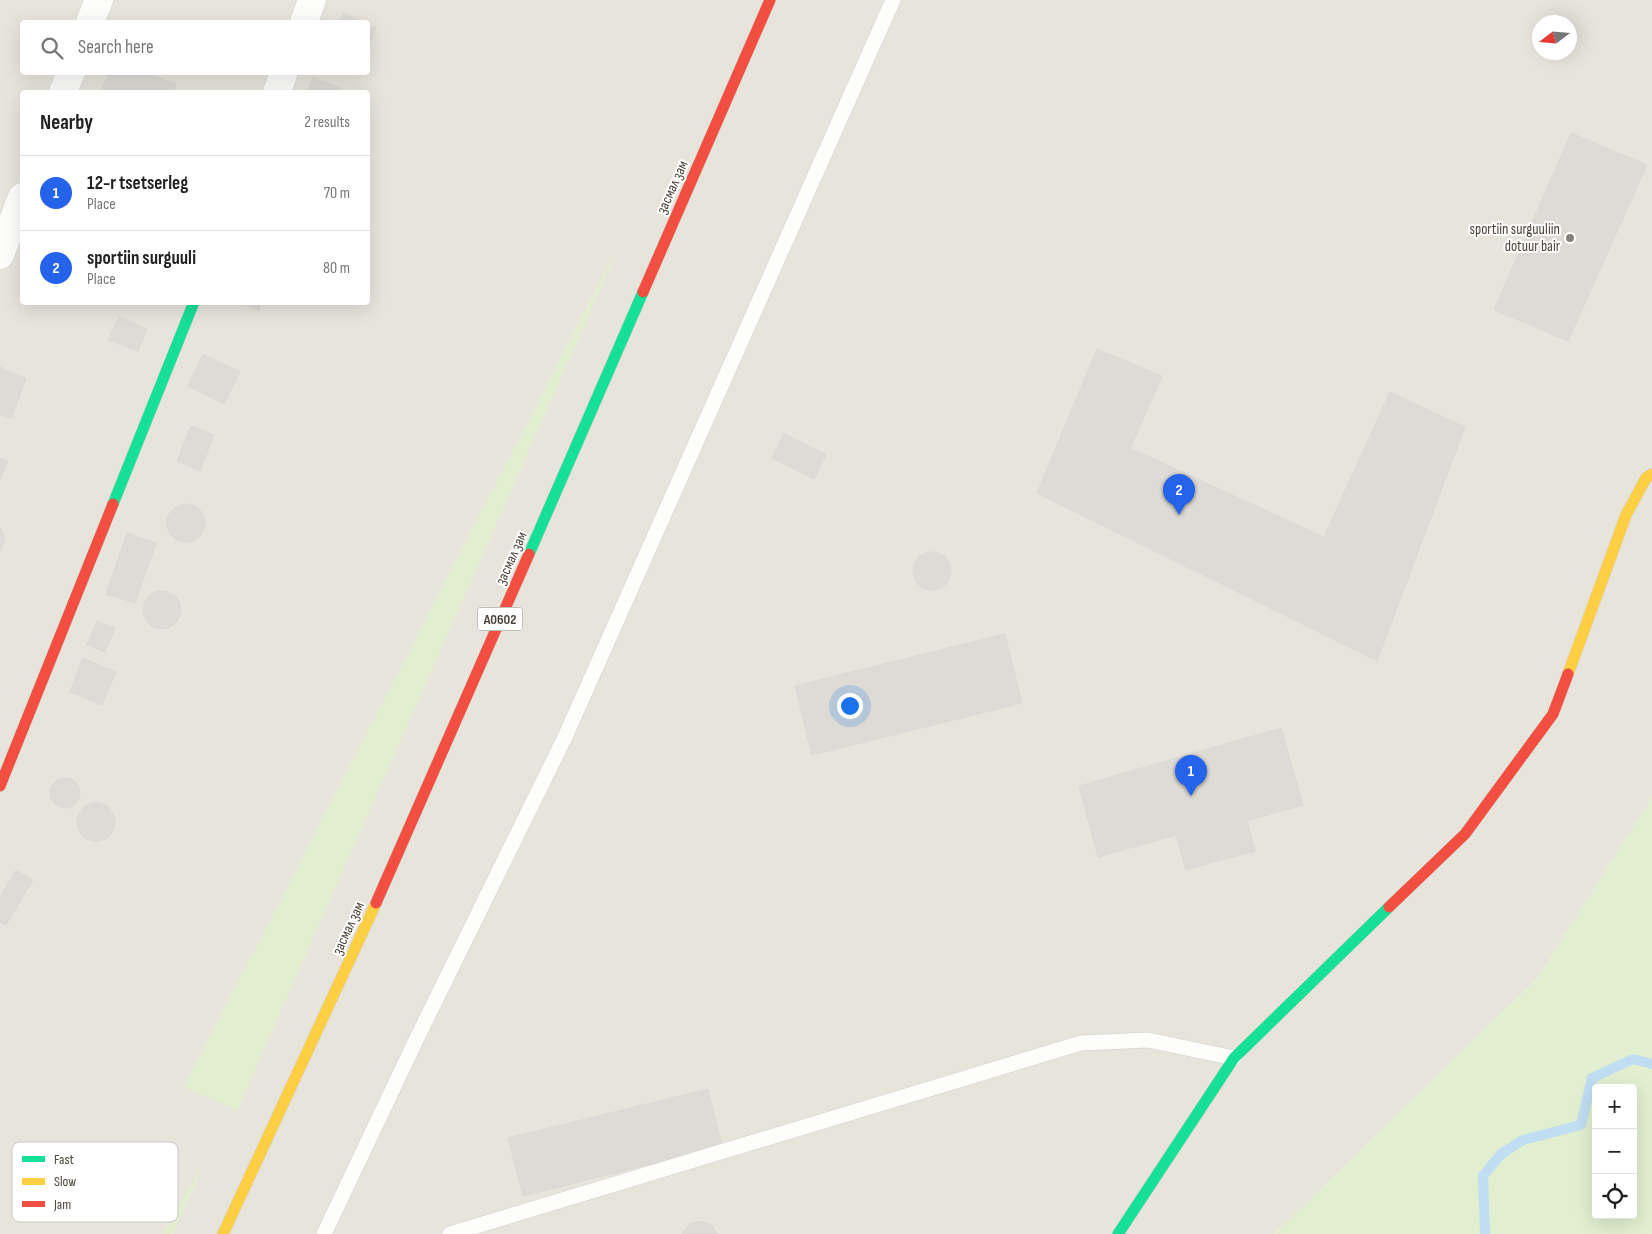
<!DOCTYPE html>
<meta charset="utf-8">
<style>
:root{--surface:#fff;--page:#f2f2f2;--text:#222;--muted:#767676;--line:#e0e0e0;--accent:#2563eb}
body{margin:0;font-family:"Sofia Sans Condensed",sans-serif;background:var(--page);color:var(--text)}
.controls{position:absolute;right:15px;bottom:15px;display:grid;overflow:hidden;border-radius:5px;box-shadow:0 5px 20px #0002}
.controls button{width:45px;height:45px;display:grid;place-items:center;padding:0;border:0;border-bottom:1px solid var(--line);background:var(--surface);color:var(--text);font:25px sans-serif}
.compass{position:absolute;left:1532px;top:15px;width:45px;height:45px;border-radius:50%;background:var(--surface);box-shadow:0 5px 20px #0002;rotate:254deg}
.you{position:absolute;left:849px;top:705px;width:18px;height:18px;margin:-12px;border:4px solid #fff;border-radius:50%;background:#1a73e8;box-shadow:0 0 0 8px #1a73e833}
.badge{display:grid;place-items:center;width:32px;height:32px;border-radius:50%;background:var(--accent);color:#fff;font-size:16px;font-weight:700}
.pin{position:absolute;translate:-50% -41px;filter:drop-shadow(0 1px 2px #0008)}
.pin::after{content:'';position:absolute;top:26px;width:18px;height:15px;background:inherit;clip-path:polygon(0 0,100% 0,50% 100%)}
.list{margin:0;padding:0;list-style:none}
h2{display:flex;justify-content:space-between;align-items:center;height:65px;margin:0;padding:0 20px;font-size:21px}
h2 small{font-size:16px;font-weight:400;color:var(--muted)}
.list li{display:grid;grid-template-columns:32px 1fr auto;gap:15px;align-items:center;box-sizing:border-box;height:75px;padding:0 20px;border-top:1px solid var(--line)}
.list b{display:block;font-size:19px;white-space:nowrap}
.list p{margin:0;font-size:16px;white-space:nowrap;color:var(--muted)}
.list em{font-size:16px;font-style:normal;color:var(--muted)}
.icon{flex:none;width:28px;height:28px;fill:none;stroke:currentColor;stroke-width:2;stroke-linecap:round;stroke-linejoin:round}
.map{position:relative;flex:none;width:1652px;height:1234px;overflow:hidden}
.search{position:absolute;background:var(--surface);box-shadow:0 5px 20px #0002;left:20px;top:20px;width:350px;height:55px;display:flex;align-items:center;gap:12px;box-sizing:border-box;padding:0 18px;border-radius:5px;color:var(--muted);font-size:19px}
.panel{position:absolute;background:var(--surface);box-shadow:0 5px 20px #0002;left:20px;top:90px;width:350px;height:215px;border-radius:5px}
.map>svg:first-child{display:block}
.residential{fill:#e7e4dc;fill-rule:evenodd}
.green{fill:#e1eecf;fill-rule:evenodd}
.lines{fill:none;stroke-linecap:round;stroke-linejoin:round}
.stream{stroke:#c0ddf1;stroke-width:10}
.building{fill:#dedbd6;stroke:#dcd9d4}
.lane-casing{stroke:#d2d0cb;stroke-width:16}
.street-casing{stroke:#d2d0cb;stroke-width:29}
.fast-casing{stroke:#d3cfc5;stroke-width:12}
.slow-casing{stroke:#d3cfc5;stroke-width:12}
.jam-casing{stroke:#d3cfc5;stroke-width:12}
.lane{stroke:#fdfdfc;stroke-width:15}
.street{stroke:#fdfdfc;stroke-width:28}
.fast{stroke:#16e098;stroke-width:11}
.slow{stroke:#ffcf43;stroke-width:11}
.jam{stroke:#f24e42;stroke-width:11}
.poi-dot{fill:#868178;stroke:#fff;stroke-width:2}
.labels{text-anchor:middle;stroke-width:4;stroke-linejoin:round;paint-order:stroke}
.shield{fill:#fff;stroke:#817c74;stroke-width:1}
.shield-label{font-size:14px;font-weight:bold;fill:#4b4439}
.street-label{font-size:15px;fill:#4b4439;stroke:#fff}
.poi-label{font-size:15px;fill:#4b4439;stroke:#fff;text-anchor:end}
.key{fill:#fff;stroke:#c9c7c4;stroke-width:1}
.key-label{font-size:14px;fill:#4b4439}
</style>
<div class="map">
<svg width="1652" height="1234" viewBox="0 0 1652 1234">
<rect width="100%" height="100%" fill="#f4f2ee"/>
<path class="residential" d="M0,0H1652V798L1537,979L1274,1234H0ZM22,22H368V72H22ZM1540,22H1570V52H1540ZM22,92H368V302H22Z"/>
<path class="green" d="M622,240L237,1110L184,1087Z
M1652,798V1234H1274L1537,979ZM1596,1088H1633V1215H1596Z
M205,1161L173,1234H163Z"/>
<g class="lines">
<path class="stream" d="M1485,1234L1483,1176L1501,1154L1523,1140L1581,1125L1592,1078L1633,1059L1652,1064"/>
</g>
<path class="building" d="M343,13L363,22H338Z
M368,25L376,28L368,48Z
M109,72H143L176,84L174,92H101Z
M313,78L340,88L339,92H307Z
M1571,133L1647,165L1568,341L1494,310Z
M239,302H262L259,311Z
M119,317L147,329L138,351L108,340Z
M1097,349L1162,376L1130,448L1324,537L1390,392L1465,427L1377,661L1037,493Z
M203,354L240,372L224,404L188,386Z
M0,367L26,379L11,419L0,414Z
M191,426L214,435L200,471L177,461Z
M784,434L826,455L814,479L772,458Z
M0,458L8,461L0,480Z
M167 523a19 19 0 1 1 38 0a19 19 0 1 1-38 0Z
M0,527L4,536V543L0,551Z
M127,533L156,543L135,603L106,594Z
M913 571a19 19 0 1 1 38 0a19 19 0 1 1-38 0Z
M143 610a19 19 0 1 1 38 0a19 19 0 1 1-38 0Z
M97,621L115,628L105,652L87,645Z
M1005,634L1022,703L812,755L795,686Z
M83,658L116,672L102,705L70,692Z
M1281,728L1303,805L1247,821L1255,851L1186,870L1176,835L1098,857L1079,786Z
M50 793a15 15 0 1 1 30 0a15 15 0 1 1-30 0Z
M77 822a19 19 0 1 1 38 0a19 19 0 1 1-38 0Z
M16,870L33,880L6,925L0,922V897Z
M708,1089L722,1146L523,1196L508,1138Z
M701,1221L713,1226L717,1234H682L690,1224Z"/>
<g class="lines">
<defs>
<path id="lane" d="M324,1234L416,1040L565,737L893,0
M450,1234L1081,1043L1148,1040L1234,1058"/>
<path id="street" d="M90,22L99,0
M304,22L312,0
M63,92L71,72
M277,92L284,72
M0,255L22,197"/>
<path id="fast" d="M113,504L194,302
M529,554L643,292
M1118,1234L1234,1058L1389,907"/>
<path id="slow" d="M1568,674L1626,515L1646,478L1652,474
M223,1234L376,903"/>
<path id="jam" d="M643,292L770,0
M0,786L113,504
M376,903L529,554
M1389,907L1465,834L1553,714L1568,674"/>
</defs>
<use href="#lane" class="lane-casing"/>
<use href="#street" class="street-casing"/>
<use href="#fast" class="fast-casing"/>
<use href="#slow" class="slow-casing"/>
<use href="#jam" class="jam-casing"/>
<use href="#lane" class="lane"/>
<use href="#street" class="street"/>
<use href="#fast" class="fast"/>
<use href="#slow" class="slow"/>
<use href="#jam" class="jam"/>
</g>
<circle class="poi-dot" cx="1570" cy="238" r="5"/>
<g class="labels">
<rect class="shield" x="477.5" y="607.5" width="45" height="23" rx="4"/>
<g class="shield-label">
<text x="500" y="624">A0602</text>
</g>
<g class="street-label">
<text transform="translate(672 187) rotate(-66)" y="5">засмал зам</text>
<text transform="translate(511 558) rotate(-66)" y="5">засмал зам</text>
<text transform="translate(348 928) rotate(-65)" y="5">засмал зам</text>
</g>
<g class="poi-label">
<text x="1560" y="234">sportiin surguuliin<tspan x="1560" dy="17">dotuur bair</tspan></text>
</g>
</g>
<rect x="12" y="1142" width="166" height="80" rx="8" class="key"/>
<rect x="22" y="1156" width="23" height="6" fill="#16e098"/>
<rect x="22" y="1178" width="23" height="7" fill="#ffcf43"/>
<rect x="22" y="1201" width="23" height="6" fill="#f24e42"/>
<g class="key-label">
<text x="54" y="1164">Fast</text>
<text x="54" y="1186">Slow</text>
<text x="54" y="1209">Jam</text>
</g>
</svg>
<div class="controls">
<button>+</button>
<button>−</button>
<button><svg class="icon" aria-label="locate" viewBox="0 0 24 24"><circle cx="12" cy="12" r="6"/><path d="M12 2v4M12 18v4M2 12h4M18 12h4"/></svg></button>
</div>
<svg class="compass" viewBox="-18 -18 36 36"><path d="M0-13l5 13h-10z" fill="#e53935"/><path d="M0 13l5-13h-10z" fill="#767676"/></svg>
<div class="you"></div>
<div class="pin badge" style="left:1191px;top:796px">1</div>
<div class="pin badge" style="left:1179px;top:515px">2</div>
<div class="search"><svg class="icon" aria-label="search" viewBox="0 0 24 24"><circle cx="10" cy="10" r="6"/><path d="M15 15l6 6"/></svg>Search here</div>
<section class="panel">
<h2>Nearby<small>2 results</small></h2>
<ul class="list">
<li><span class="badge">1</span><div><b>12-r tsetserleg</b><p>Place</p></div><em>70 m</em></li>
<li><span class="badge">2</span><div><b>sportiin surguuli</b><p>Place</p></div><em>80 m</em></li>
</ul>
</section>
</div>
